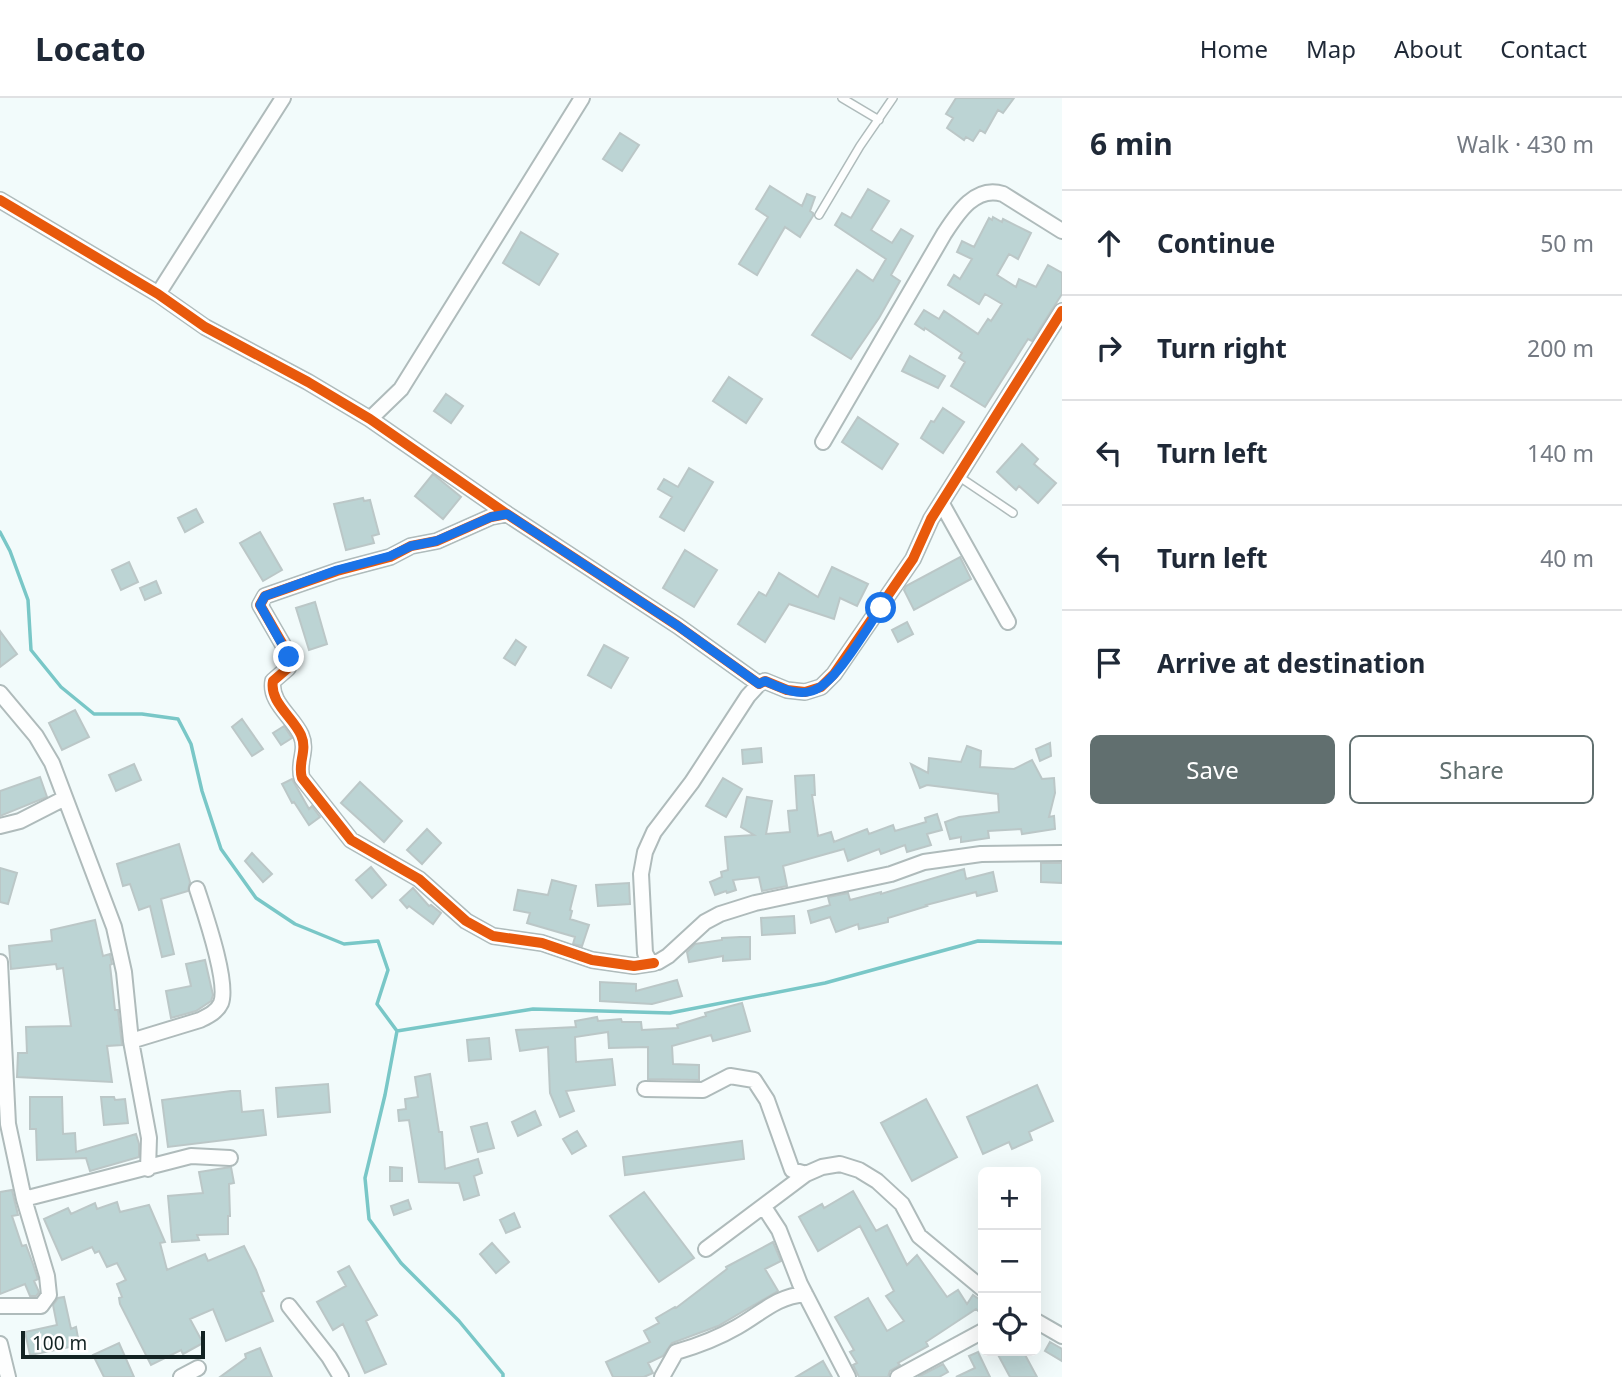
<!DOCTYPE html>
<meta charset="utf-8">
<style>
:root{--surface:#fff;--page:#f2f2f3;--text:#1f2937;--muted:#747a83;--line:#e0e1e3;--accent:#616f6f}
body{margin:0;font-family:"Noto Sans",sans-serif;background:var(--page);color:var(--text)}
.controls{position:absolute;right:21px;bottom:21px;display:grid;overflow:hidden;border-radius:10px;box-shadow:0 7px 28px #0002}
.controls button{width:63px;height:63px;display:grid;place-items:center;padding:0;border:0;border-bottom:2px solid var(--line);background:var(--surface);color:var(--text);font:35px sans-serif}
.scale{position:absolute;left:21px;bottom:18px;width:184px;box-sizing:border-box;padding-left:7px;border:4px solid #132323;border-top:0;font-size:19px;line-height:24px;white-space:nowrap;color:#132323;-webkit-text-stroke:5px #fff;paint-order:stroke}
.stop{position:absolute;width:21px;height:21px;margin:-16px;border:5px solid #1a73e8;border-radius:50%;background:#fff}
.stop.end{background:#1a73e8;border-color:#fff;box-shadow:0 2px 7px #0008}
.list{margin:0;padding:0;list-style:none}
h2{display:flex;justify-content:space-between;align-items:center;height:91px;margin:0;padding:0 28px;font-size:30px}
h2 small{font-size:23px;font-weight:400;color:var(--muted)}
.list li{display:grid;grid-template-columns:46px 1fr auto;gap:21px;align-items:center;box-sizing:border-box;height:105px;padding:0 28px;border-top:2px solid var(--line)}
.list b{display:block;font-size:26px;white-space:nowrap}
.list em{font-size:23px;font-style:normal;color:var(--muted)}
.actions{display:flex;gap:14px;padding:21px 28px}
.actions a{flex:1;padding:16px 0;border:2px solid var(--accent);border-radius:10px;text-align:center;font-size:24px;color:var(--accent)}
.actions .main{background:var(--accent);color:#fff}
.icon{flex:none;width:38px;height:38px;fill:none;stroke:currentColor;stroke-width:2;stroke-linecap:round;stroke-linejoin:round}
.map{position:relative;flex:none;width:1062px;height:1279px;overflow:hidden}
header{display:flex;align-items:center;gap:42px;box-sizing:border-box;height:98px;padding:0 35px;background:var(--surface);border-bottom:2px solid var(--line)}
header strong{font-size:33px}
nav{display:flex;gap:38px;margin-inline-start:auto;font-size:24px}
main{display:flex}
aside{flex:1;background:var(--surface)}
.map>svg:first-child{display:block}
.lines{fill:none;stroke-linecap:round;stroke-linejoin:round}
.stream{stroke:#79c7c7;stroke-width:3.5}
.building{fill:#bcd4d4;stroke:#bbc7c7;stroke-width:2}
.service-casing{stroke:#afbbbb;stroke-width:10}
.minor-casing{stroke:#afbbbb;stroke-width:18}
.service{stroke:#fdfefe;stroke-width:7}
.minor{stroke:#fdfefe;stroke-width:14}
.cycleway-casing{stroke:#fff;stroke-width:15}
.cycleway{stroke:#e8590c;stroke-width:10}
.route{stroke:#1a73e8;stroke-width:9}
</style>
<header>
<strong>Locato</strong>
<nav><a>Home</a><a>Map</a><a>About</a><a>Contact</a></nav>
</header>
<main>
<div class="map">
<svg width="1062" height="1279" viewBox="0 0 1062 1279">
<rect width="100%" height="100%" fill="#f2fbfb"/>
<g class="lines">
<path class="stream" d="M0,434L10,453L28,502L31,552L61,589L94,616H142L178,621L191,646L202,693L221,751L256,800L295,826L344,846L378,843L388,872L377,906L397,933L385,997L365,1080L369,1121L401,1165L459,1223L503,1276V1279
M397,933L533,911L670,915L825,885L978,843L1062,845"/>
</g>
<path class="building" d="M956,0H1014L1003,15L998,12L985,35L980,32L973,43L966,39L964,42L947,30L953,20L946,16Z
M620,35L639,47L622,73L603,61Z
M770,88L802,108L807,96L815,99L810,113L813,115V118L800,139L785,129L757,177L739,166L768,119L756,111Z
M868,91L889,103L871,132L892,145L901,131L913,138L891,177L900,183L879,220L851,261L812,237L857,172L873,183L886,161L835,127L842,115L851,120Z
M993,119L1002,124L1003,121L1031,135L1018,161L1009,156L997,177L1016,189L1019,181L1036,189L1048,167L1062,175V196L1032,243L1028,241L985,309L951,288L965,264L959,260L962,255L925,230L924,232L915,226L924,212L939,221L944,213L978,236L988,221L991,223L1002,206L985,196L979,206L948,187L954,177L960,181L972,161L957,154L962,143L974,149L989,120L992,122Z
M521,134L558,156L539,187L503,165Z
M910,258L945,278L938,290L902,273Z
M729,279L762,301L746,325L713,303Z
M446,296L463,308L451,325L434,313Z
M943,310L964,324L943,355L921,340L931,323L934,324Z
M858,319L898,346L882,371L842,344Z
M1022,346L1038,361L1034,366L1056,385L1038,405L1019,388L1016,392L997,374Z
M689,370L713,384L684,433L660,419L672,399L658,391L664,381L678,389Z
M433,376L461,399L443,421L415,398Z
M363,400L364,403L370,402L379,436L372,438L374,445L346,452L334,406Z
M196,411L203,424L185,434L178,420Z
M260,434L282,472L263,483L240,445Z
M685,452L717,472L694,509L663,490Z
M960,459L971,481L914,512L904,492L906,488Z
M129,464L138,484L121,492L112,472Z
M832,469L868,486L857,508L840,500L834,521L789,506L765,544L738,526L759,494L766,498L779,475L818,499Z
M156,483L161,495L145,502L140,490Z
M315,504L327,546L309,552L296,510Z
M907,524L913,536L898,544L892,532Z
M0,533L17,556L0,569Z
M516,542L526,549L515,567L504,560Z
M604,547L628,560L611,590L588,577Z
M75,612L89,639L62,652L49,625Z
M242,621L263,651L252,658L232,629Z
M284,628L292,640L281,647L273,635Z
M1050,645L1051,658L1040,663L1036,651Z
M967,648L981,653L980,669L1014,671L1032,662L1042,681L1054,680L1055,695L1049,719L1054,718L1055,731L1022,736L1021,731L988,733L989,740L961,744V739L950,741L945,724L959,719L999,714L998,696L927,687L920,690L911,666L928,675L929,660L961,664Z
M761,650L762,664L743,666L742,652Z
M134,666L141,682L116,693L109,677Z
M814,677L815,697H812L818,738L831,734L834,744L867,731L869,736L893,727L895,733L926,724L925,720L937,716L942,732L927,736L931,747L907,754L905,747L881,756L879,751L848,763L844,751L783,768L787,788L762,793L759,779L733,782L736,792L727,795L726,793L715,797L710,784L722,779L721,774L728,772L725,739L754,737L741,729L747,699L772,703L766,736L790,734L788,713L797,712L795,678Z
M40,679L47,699L0,718V693Z
M723,680L742,691L726,719L706,708Z
M292,681L309,711L312,708L320,719L309,727L294,704L292,705L282,686Z
M360,684L402,723L384,744L341,705Z
M427,731L441,745L422,766L407,752Z
M179,746L190,784L188,793L161,801L174,856L162,859L150,808L139,812L130,786L123,788L117,766Z
M252,755L272,776L263,784L245,763Z
M1041,765H1062V785L1041,784Z
M371,769L386,787L372,800L356,782Z
M0,770L17,775L8,806L0,804Z
M964,771L966,781L993,774L997,793L977,798L976,794L926,807L927,808L888,820V824L859,831L858,826L836,834L830,819L811,825L808,813L830,807L828,799L848,795L850,802L881,794V796Z
M552,782L576,788L570,812L572,813L570,821L589,827L582,848L573,846L575,839L527,825L530,815L514,812L518,792L548,797Z
M629,785L630,806L598,808L596,787Z
M413,790L429,808L431,807L441,815L433,826L409,808L407,810L400,802Z
M794,818L795,835L762,837L761,820Z
M95,822L103,858L110,856L112,866L110,867L115,912H118L122,947L107,948L112,984L17,979L18,955H27L26,929L71,928L63,870L57,871L56,866L11,871L9,848L52,843L51,832Z
M740,839H750V861L723,863V858L689,864L687,854L695,846L722,842V840Z
M205,862L213,897L211,903L196,913L171,920L166,893L191,888L186,866Z
M677,882L682,898L652,906L600,903V884L636,886V893Z
M742,905L750,933L713,943L711,937L672,948L673,966L699,967V982L648,981V949L609,950L608,934L575,939L576,964L612,961L615,987L566,993L574,1013L560,1019L550,995L548,949L520,953L516,932L576,929L575,923L597,919L598,923L621,921L622,924H641L642,932L678,930L677,927L706,918L705,915Z
M489,940L491,961L469,963L467,942Z
M430,976L439,1034H442L445,1071L478,1061L482,1075L474,1078L479,1097L464,1102L459,1085L419,1084L409,1022L399,1023L398,1012L406,1011L405,1001L418,999L415,979Z
M328,986L330,1014L278,1019L276,990Z
M1037,987L1053,1023L1029,1034L1032,1042L1012,1051L1009,1044L983,1056L967,1019Z
M231,993H240L242,1014L263,1012L266,1037L168,1049L162,1002Z
M30,999H62L63,1036L75,1035L76,1054L136,1036L139,1046V1059L90,1073L86,1060L37,1062L36,1031H30Z
M101,999H114L115,1002L125,1001L128,1025L104,1027Z
M926,1001L957,1059L912,1083L881,1025Z
M535,1013L541,1027L518,1038L512,1024Z
M487,1025L494,1050L478,1054L471,1029Z
M577,1033L586,1048L572,1056L563,1041Z
M742,1043L744,1061L625,1077L623,1059Z
M231,1069L234,1085L229,1086L230,1118H228V1136L197,1137L199,1142L172,1144L168,1098L203,1095L199,1074Z
M390,1069L402,1070V1083H390Z
M12,1092L18,1117L12,1118L22,1148L26,1147L33,1166L38,1181L34,1183L39,1194L36,1198H30L25,1186L0,1196V1094Z
M853,1093L876,1133L887,1127L907,1167L917,1157L947,1199L958,1192L967,1206L973,1197L983,1204V1217L976,1211L926,1244L928,1248L898,1265L900,1267L890,1273L888,1279H859L853,1267L857,1265L850,1254L854,1252L835,1219L868,1200L887,1233L904,1223L886,1198L894,1193L860,1128L818,1153L799,1119L822,1106L824,1110Z
M644,1094L694,1160L659,1184L610,1118Z
M408,1102L411,1111L394,1117L391,1108Z
M117,1104L120,1114L149,1107L165,1144L160,1145L167,1172L205,1156L208,1163L244,1148L256,1172L264,1193L261,1194L273,1223L226,1243L213,1211L190,1221L203,1245L183,1256L181,1252L151,1267L120,1206L119,1200L122,1199L117,1186L126,1182L117,1165L107,1169L99,1153L95,1155L92,1149L62,1162L44,1121L68,1110L71,1116L95,1105L97,1111Z
M514,1115L520,1129L506,1135L500,1122Z
M773,1144L781,1163L765,1171L778,1193L718,1228L672,1245L663,1258L648,1265L653,1275L644,1279H613L606,1264L650,1244L644,1233L659,1225L656,1220L675,1209L676,1210L727,1171L726,1169Z
M492,1145L509,1164L496,1175L480,1156Z
M349,1168L377,1217L366,1223L386,1266L365,1275L343,1226L333,1232L317,1204L346,1188L338,1174Z
M64,1199L71,1231L76,1229L78,1240L69,1243L70,1249L30,1257L25,1234L57,1227L53,1207L58,1200Z
M1050,1244L1062,1251V1263L1045,1253Z
M119,1245L134,1279H104L93,1257Z
M260,1250L272,1279H220L246,1260L245,1256Z
M996,1253H1023L1037,1279H1010Z
M978,1254L990,1279H956L975,1270L969,1258Z
M823,1263L832,1279H796Z
M943,1266L948,1274L939,1279H918Z"/>
<g class="lines">
<defs>
<path id="service" d="M842,0L879,22
M819,117L860,48L893,0
M958,378L1013,415"/>
<path id="minor" d="M0,102L158,196L205,229L308,284L370,321L507,416L678,528L759,586L765,583L787,592L805,594L821,589L834,576L913,461L931,421L1062,213
M158,196L283,0
M370,321L401,291L582,0
M823,344L944,136C957,116 975,87 1003,96L1062,133
M942,406L1008,524
M507,416L491,419L437,443L411,448L390,459L337,473L265,498L260,507L286,552L289,560L288,570L273,583C269,604 293,619 301,637C308,653 297,665 302,680L351,742L419,781L466,823L493,838L542,845L592,862L634,868L654,865
M759,586L748,598L692,684L654,734L645,754L641,776L645,855L650,864H658L668,858L705,824L720,816L755,805L891,776L924,764L981,756L1062,755
M0,595L36,638L52,665L114,829L124,874L131,943L149,1040L148,1071
M0,728L20,723L65,700
M0,864L8,1026L24,1101L47,1178L49,1197L41,1208H0
M131,943L200,922C208,918 217,914 221,905C229,884 204,813 197,791
M645,991L703,992L730,978L754,982L767,1002L792,1072L806,1076
M24,1101L191,1058L230,1060
M764,1109L779,1132L800,1186L848,1279
M706,1151L806,1076L822,1069L840,1066L859,1072L877,1083L902,1106L919,1138L983,1191
M289,1208L329,1259L341,1279
M1036,1223L1062,1238
M0,1246L8,1279
M181,1279L198,1270
M662,1279L676,1254C697,1248 718,1240 737,1229C762,1215 775,1199 805,1196
M898,1279L983,1233"/>
</defs>
<use href="#service" class="service-casing"/>
<use href="#minor" class="minor-casing"/>
<use href="#service" class="service"/>
<use href="#minor" class="minor"/>
<defs>
<path id="cycleway" d="M0,102L158,196L205,229L308,284L370,321L507,416L678,528L759,586L765,583L787,592L805,594L821,589L834,576L913,461L931,421L1062,213
M507,416L491,419L437,443L411,448L390,459L337,473L265,498L260,507L286,552L289,560L288,570L273,583C269,604 293,619 301,637C308,653 297,665 302,680L351,742L419,781L466,823L493,838L542,845L592,862L634,868L654,865"/>
</defs>
<use href="#cycleway" class="cycleway-casing"/>
<use href="#cycleway" class="cycleway"/>
</g>
<g class="lines">
<path class="route" d="M289,559L260,507L265,498L337,472L390,458L411,448L436,443L491,419L507,416L678,528L759,586L765,583C779,589 796,598 812,593C836,586 866,531 881,510"/>
</g>
</svg>
<div class="controls">
<button>+</button>
<button>−</button>
<button><svg class="icon" aria-label="locate" viewBox="0 0 24 24"><circle cx="12" cy="12" r="6"/><path d="M12 2v4M12 18v4M2 12h4M18 12h4"/></svg></button>
</div>
<div class="scale">100 m</div>
<div class="stop" style="left:881px;top:510px"></div>
<div class="stop end" style="left:289px;top:559px"></div>
</div>
<aside>
<h2>6 min<small>Walk · 430 m</small></h2>
<ul class="list">
<li><svg class="icon" aria-label="ahead" viewBox="0 0 24 24"><path d="M12 20V5M6 11l6-6 6 6"/></svg><div><b>Continue</b></div><em>50 m</em></li>
<li><svg class="icon" aria-label="right" viewBox="0 0 24 24"><path d="M7 20v-9h11M14 6l5 5-5 5"/></svg><div><b>Turn right</b></div><em>200 m</em></li>
<li><svg class="icon" aria-label="left" viewBox="0 0 24 24"><path d="M17 20v-9H6M10 6l-5 5 5 5"/></svg><div><b>Turn left</b></div><em>140 m</em></li>
<li><svg class="icon" aria-label="left" viewBox="0 0 24 24"><path d="M17 20v-9H6M10 6l-5 5 5 5"/></svg><div><b>Turn left</b></div><em>40 m</em></li>
<li><svg class="icon" aria-label="arrive" viewBox="0 0 24 24"><path d="M6 21V4h12l-3 4 3 4H6"/></svg><div><b>Arrive at destination</b></div></li>
</ul>
<div class="actions"><a class="main">Save</a><a>Share</a></div>
</aside>
</main>
